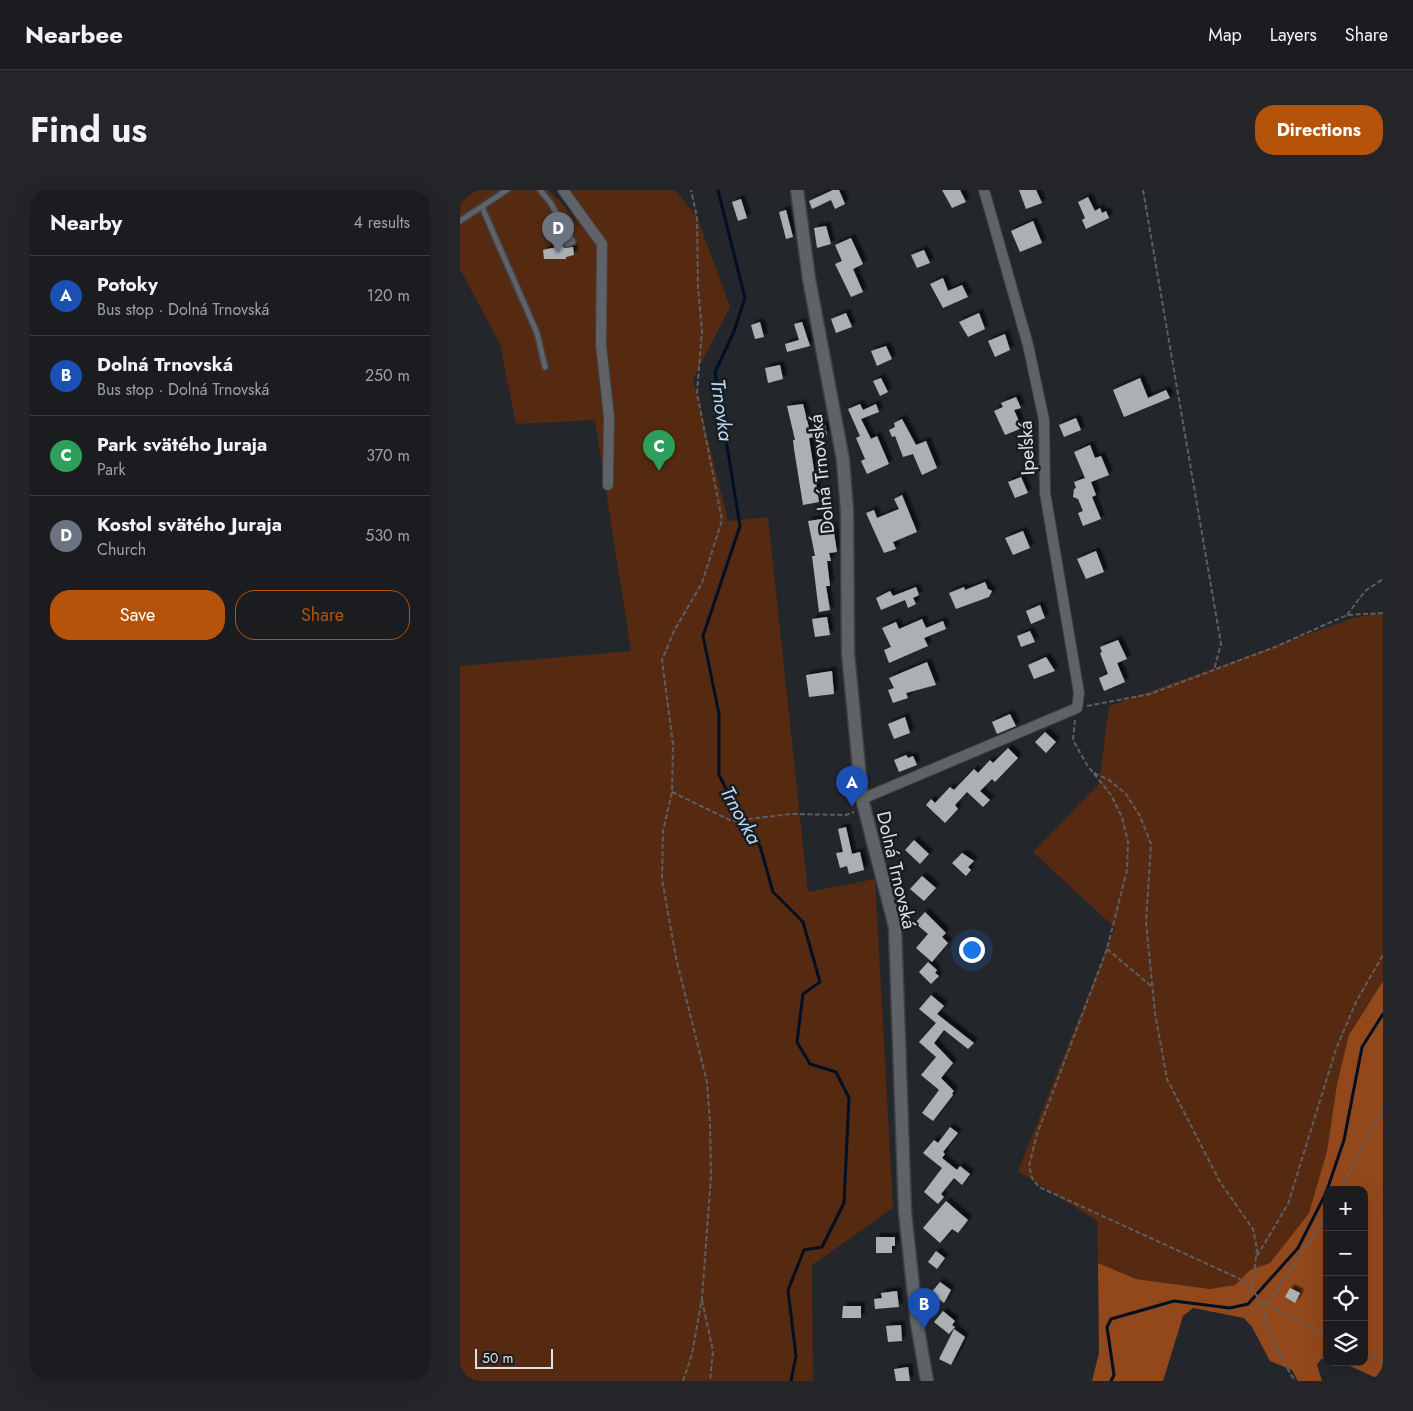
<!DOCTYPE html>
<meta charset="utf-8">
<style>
:root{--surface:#1a1c20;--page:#232529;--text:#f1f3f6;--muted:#9fa1a5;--line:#383a3e;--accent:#b45309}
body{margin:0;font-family:Jost,sans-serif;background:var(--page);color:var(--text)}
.controls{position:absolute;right:15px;bottom:15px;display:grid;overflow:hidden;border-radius:10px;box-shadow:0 5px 20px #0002}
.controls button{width:45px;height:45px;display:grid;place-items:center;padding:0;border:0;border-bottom:1px solid var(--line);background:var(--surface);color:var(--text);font:25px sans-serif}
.scale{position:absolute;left:15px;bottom:12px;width:78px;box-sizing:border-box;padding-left:5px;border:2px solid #dfe1e4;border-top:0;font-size:14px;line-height:18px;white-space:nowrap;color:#dfe1e4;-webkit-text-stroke:4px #1a1d20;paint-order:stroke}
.you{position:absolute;left:511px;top:759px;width:18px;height:18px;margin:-12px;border:4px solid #fff;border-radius:50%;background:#1a73e8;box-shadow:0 0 0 8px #1a73e833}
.badge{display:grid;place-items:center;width:32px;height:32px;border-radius:50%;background:var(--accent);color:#fff;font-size:16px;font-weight:700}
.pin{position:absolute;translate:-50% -41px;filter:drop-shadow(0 1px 2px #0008)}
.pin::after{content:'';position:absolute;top:26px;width:18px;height:15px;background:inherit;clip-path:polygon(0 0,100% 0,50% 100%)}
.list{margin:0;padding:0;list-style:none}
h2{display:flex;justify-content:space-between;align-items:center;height:65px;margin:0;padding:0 20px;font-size:21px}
h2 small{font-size:16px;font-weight:400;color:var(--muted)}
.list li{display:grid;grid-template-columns:32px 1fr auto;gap:15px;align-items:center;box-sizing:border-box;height:80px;padding:0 20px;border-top:1px solid var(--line)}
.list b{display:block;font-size:19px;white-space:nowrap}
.list p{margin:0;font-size:16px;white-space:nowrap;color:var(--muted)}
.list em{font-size:16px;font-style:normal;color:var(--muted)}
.actions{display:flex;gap:10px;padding:15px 20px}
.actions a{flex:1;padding:11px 0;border:1px solid var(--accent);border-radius:20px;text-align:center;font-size:18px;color:var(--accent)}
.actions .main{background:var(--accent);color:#fff}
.icon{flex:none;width:28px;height:28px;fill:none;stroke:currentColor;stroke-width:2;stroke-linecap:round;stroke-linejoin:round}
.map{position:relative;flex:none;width:923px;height:1191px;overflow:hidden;border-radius:20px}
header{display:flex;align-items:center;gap:30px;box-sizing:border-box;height:70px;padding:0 25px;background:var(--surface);border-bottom:1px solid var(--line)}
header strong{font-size:24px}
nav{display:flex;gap:28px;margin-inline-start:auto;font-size:18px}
.intro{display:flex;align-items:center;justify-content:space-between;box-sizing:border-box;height:120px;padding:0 30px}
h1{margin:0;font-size:35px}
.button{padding:12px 22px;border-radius:20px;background:var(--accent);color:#fff;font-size:18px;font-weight:700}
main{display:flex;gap:30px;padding:0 30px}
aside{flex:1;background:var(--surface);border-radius:20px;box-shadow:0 5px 20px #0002}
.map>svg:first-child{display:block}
.green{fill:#562a11}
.forest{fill:#93481c}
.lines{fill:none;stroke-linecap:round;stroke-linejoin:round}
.stream{stroke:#001022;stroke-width:3}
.building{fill:#abb0b4;filter:url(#shadow)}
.service-casing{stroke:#3f4145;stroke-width:8}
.minor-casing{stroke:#3f4145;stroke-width:12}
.tertiary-casing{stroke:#3f4145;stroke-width:15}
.path{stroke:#5d5f63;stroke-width:2;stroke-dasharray:5 2.5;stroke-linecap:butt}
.service{stroke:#5f6367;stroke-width:5}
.minor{stroke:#5f6367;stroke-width:10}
.tertiary{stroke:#5f6367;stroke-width:12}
.labels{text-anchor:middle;stroke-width:5;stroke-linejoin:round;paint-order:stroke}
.street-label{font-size:19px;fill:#dfe1e4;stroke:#1a1d20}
.water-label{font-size:20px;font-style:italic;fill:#b8dbfb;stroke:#1a1d20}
</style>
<header>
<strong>Nearbee</strong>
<nav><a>Map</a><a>Layers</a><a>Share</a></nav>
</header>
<div class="intro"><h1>Find us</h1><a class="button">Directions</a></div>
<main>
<aside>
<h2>Nearby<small>4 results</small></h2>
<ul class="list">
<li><span class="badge" style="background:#1a4fb4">A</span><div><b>Potoky</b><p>Bus stop · Dolná Trnovská</p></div><em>120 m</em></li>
<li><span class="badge" style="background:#1a4fb4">B</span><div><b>Dolná Trnovská</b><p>Bus stop · Dolná Trnovská</p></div><em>250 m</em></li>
<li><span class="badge" style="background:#2e9e5b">C</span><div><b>Park svätého Juraja</b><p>Park</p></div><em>370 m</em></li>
<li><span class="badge" style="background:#6b7280">D</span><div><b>Kostol svätého Juraja</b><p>Church</p></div><em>530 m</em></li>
</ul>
<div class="actions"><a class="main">Save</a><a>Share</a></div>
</aside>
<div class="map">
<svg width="923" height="1191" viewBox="0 0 923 1191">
<defs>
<filter id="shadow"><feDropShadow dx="4" dy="-4" stdDeviation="1" flood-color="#0009"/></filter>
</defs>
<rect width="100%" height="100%" fill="#23262a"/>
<path class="green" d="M17,0H88L102,13L120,40L102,0H215L237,27L270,117L233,189L268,331L308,327L348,702L415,689L433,1018L352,1075L353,1191H0V476L171,461L135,230L56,234L40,154L0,79V13Z
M923,422V791L889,845L877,894L867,961L849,1023L810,1073L790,1080L775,1095L750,1099L676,1089L638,1073L637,1031L558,981L655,738L573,662L639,594L649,516L890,429Z"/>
<path class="forest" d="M923,791V1191L881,1172H904V1000H867V1168L861,1169L857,1175L862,1191H838L832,1180L810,1171L792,1137L784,1128L733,1118L723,1126L703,1191H632L639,1163L638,1073L676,1089L750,1099L775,1095L790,1080L810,1073L849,1023L867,961L877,894L889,845Z"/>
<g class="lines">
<path class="stream" d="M258,0L285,108L273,144L255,182L280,336L243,446L259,524V585L284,634L300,656L313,702L343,732L360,792L343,804L337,852L350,874L376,882L389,908L384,1013L362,1057L344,1060L328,1100L336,1166L331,1191
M867,1000L884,950L902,857L923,824
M651,1191L654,1185L647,1137L651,1129L714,1111L770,1118L788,1114L838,1058L867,1001"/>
</g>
<path class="building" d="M373,0H379L385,14L375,19L371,10L352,19L349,11Z
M482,0H500L506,12L492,18Z
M559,0H576L582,13L566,19Z
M628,7L635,21L640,18L642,23L646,21L649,28L626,39L622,30L625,28L618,12Z
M281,9L287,28L278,31L272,12Z
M326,20L333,47L326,49L319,22Z
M573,31L582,53L560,62L551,41Z
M366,36L371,54L357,58L354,38Z
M391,48L403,74L393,79L403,102L391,107L375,74L382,71L375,55Z
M102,56L105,58L113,57L114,65L106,67V69H84L83,60Z
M464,60L470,73L457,78L451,65Z
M483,88L488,101L502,95L508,107L483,118L470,94Z
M386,123L392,137L376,143L371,129Z
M519,123L525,139L508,147L499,132Z
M300,132L304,147L295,149L291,135Z
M342,132L350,156L327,162L325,154L339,150L334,134Z
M545,144L550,160L535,167L528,151Z
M426,156L432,169L417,176L411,161Z
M320,175L323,189L308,193L305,178Z
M421,188L428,202L420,206L413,191Z
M680,188L688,208L706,200L710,208L664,227L653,200Z
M556,207L561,218L554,220L562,238L545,245L534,221L543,217L541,213Z
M343,214L349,238L365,235L367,245L349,248L359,312L343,315L334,259L333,250H335L327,216Z
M400,214L403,220L416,214L419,222L401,229L411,249L417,246L429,274L407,284L401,271L405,269L396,248L400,246L388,219Z
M616,228L621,240L604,247L599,235Z
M442,229L456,255L466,251L477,278L462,285L453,264L443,267L435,246L432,247L429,240L435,237L434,233Z
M630,255L635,268L641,266L649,285L631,292L636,305L632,307L641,329L623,336L618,323L623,321L618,309L613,307L614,299L616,298L614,292L625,288L614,262Z
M561,287L568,303L555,308L548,292Z
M442,305L457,342L433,352L436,359L424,363L406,323L414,320L417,328L439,319L434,309Z
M362,329L363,337L373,336L377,362L369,363L371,371H367L370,396H366L370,420L359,422L352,366H355L348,331Z
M563,341L570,358L553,365L545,348Z
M636,361L644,382L626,389L617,369Z
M525,392L528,399L532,401L529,407L496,419L489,403L504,397L505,400Z
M456,397L459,405L453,408L456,414L448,418L445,410L421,420L416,408L430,401L433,406Z
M580,415L585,428L571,434L566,421Z
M367,427L370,445L355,447L352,429Z
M462,429L466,438L483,431L486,439L464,448L468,456L429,473L424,460L431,457L422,438L436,432L439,439Z
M570,441L575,452L561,457L557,446Z
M658,450L667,469L657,473L665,492L644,501L639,488L648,484L640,463L642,462L640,457Z
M586,467L595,481L574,489L568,475Z
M467,472L476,495L446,503L448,508L433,513L428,500L434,498L429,488Z
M372,481L374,504L349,507L346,485Z
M550,524L556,536L537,544L532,532Z
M445,527L450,543L434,549L428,534Z
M585,542L596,552L586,563L575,552Z
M548,558L558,568L535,592L532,589L520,601L530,610L523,617L507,602L495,615L498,619L485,633L466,615L471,609L475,613L490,597L494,600L514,579L518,583L530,570L533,573Z
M446,565L448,568L453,566L457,575L439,582L434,570Z
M386,637L392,664L400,662L404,680L389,684L387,676L380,678L376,663L383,662L378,639Z
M454,650L469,664L460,674L445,660Z
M502,663L514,671L508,677L511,680L506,686L492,673Z
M462,686L476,698L464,711L450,699Z
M465,722L486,743L482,747L488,753L472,772L456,758L468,744L455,733Z
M468,772L477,780L475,783L479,786L471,794L459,782Z
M471,805L484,816L477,824L514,853L508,859L484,840L474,853L493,873L481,888L494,901L492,903L493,905L473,931L462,923L479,900L461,885L476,867L459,852L476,833L459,819Z
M490,937L498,943L483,962L485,964L482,968L497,980L500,976L510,984L502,995L494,988L481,1004L484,1007L478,1014L464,1002L482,978L463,963L474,950L478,953Z
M486,1011L508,1030L498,1043L492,1039L480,1053L463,1038Z
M416,1047H435V1056H432V1063H416Z
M476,1061L485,1068L477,1079L468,1072Z
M480,1092L491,1100L484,1113L471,1103Z
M830,1098L840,1103L835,1113L825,1107Z
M437,1101L439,1117L415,1119L414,1109L422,1108L421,1103Z
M383,1116H401V1128H382Z
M483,1121L495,1131L492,1135L495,1137L489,1144L474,1132Z
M441,1135L442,1151L428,1152L426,1136Z
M494,1139L505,1147L491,1175L479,1169Z
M448,1177L450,1191H436L434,1179Z"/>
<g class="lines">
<defs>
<path id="service" d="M80,0L90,12L113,52L106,54
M22,17L77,143L85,177
M0,31L47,0"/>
<path id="minor" d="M103,0L142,54L141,155L149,227L148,295
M402,609L617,518L619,503L585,303L584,230L568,155L524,0"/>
<path id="tertiary" d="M337,0L349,89L383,270L387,321L388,463L402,609L435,737L445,1022L457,1134L467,1191"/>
</defs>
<use href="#service" class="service-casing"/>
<use href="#minor" class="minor-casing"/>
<use href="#tertiary" class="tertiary-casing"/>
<path class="path" d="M683,0L761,454L754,480
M887,425L905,401L923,389
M627,516L690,504L815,457L887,425L923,423
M615,530L613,550L627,575L651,605L662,627L668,652L667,680L647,759L577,944L569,976L572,988L579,997L778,1088C807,1110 800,1115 811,1146C816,1162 827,1177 835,1191
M634,583L649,590L666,604L680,626L691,654L686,732L695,823L707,889L760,992L793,1039L797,1059L792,1099
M212,602L272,631L331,624L386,625L394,622
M647,759L691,796
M880,1000L923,918
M797,1066L828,1014L876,859L896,812L923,765
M242,1110L253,1161L250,1191
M802,1112L867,1145
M807,1114L867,1025
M904,1163L923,1171
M223,1191L232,1164L242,1108L251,986L250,932L247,892L216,768L202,689L203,641L212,602L213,554L202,470L214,441L242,393L262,330L237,203L242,141L238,97L237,27L231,0"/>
<use href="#service" class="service"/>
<use href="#minor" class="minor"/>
<use href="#tertiary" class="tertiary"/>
</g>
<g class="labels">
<g class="street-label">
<text transform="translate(566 258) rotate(-93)" y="7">Ipeľská</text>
<text transform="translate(361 284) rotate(-96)" y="7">Dolná Trnovská</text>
<text transform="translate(437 680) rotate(77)" y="7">Dolná Trnovská</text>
</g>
<g class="water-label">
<text transform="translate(262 220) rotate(82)" y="7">Trnovka</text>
<text transform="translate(281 625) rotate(61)" y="7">Trnovka</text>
</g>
</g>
</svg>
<div class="controls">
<button>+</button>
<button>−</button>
<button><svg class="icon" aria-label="locate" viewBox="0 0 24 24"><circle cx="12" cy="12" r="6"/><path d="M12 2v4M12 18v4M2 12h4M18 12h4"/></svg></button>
<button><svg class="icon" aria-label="layers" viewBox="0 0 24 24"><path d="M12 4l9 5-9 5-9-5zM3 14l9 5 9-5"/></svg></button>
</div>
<div class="scale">50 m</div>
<div class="you"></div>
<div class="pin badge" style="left:392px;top:617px;background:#1a4fb4">A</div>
<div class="pin badge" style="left:464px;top:1139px;background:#1a4fb4">B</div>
<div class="pin badge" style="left:199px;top:281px;background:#2e9e5b">C</div>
<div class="pin badge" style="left:98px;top:63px;background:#6b7280">D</div>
</div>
</main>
